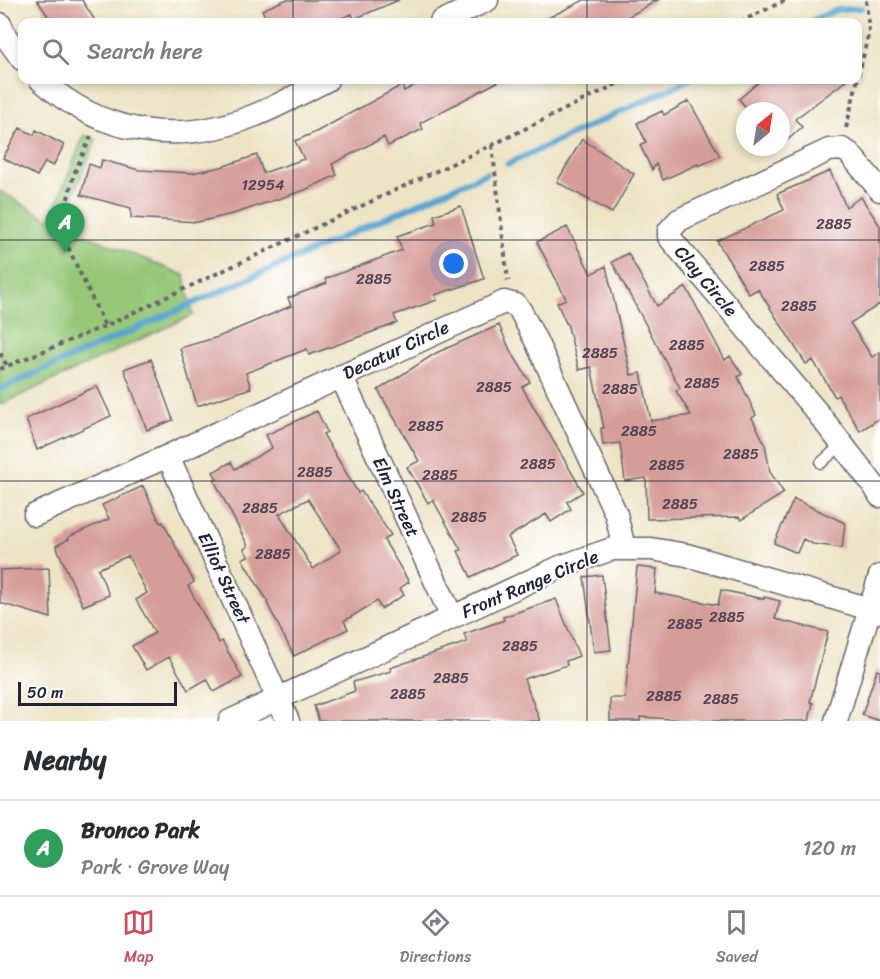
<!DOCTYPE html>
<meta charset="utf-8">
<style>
:root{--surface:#fff;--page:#f2f2f3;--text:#2b2b33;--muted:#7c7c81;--line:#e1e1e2;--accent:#d1495b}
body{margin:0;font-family:Sriracha,sans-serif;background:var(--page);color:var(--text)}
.compass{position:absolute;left:736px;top:102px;width:54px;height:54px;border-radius:50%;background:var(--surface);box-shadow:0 3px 9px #0003;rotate:30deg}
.scale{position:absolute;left:18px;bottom:15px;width:159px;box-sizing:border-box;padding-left:6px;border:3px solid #22223b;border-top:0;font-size:16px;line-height:21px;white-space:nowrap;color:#22223b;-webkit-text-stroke:4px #fff;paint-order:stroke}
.you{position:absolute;left:454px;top:264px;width:21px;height:21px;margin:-15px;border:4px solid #fff;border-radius:50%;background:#1a73e8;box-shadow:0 0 0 9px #1a73e833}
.badge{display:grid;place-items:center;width:39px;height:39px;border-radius:50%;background:var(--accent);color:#fff;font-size:20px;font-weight:700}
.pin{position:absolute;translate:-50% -50px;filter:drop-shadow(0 2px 3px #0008)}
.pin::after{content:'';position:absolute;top:32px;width:21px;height:18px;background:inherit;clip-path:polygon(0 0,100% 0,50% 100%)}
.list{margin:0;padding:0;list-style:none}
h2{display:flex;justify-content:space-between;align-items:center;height:78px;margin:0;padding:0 24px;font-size:26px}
h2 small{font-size:20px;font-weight:400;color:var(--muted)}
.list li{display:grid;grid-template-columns:39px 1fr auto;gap:18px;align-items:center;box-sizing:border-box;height:96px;padding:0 24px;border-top:2px solid var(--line)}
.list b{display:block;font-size:22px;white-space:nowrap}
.list p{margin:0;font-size:20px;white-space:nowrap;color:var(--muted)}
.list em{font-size:20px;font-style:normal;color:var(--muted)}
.icon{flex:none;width:33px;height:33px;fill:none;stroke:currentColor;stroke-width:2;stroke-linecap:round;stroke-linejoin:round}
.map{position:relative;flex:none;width:880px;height:721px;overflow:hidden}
.search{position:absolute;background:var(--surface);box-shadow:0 3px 9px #0003;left:18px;right:18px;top:18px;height:66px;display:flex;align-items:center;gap:15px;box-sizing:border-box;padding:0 21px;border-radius:12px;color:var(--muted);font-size:22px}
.sheet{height:174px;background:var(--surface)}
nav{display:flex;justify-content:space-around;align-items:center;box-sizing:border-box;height:84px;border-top:2px solid var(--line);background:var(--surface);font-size:16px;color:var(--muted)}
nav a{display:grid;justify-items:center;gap:3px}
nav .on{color:var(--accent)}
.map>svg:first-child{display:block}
.green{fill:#96c878;stroke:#5c755a;stroke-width:1.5}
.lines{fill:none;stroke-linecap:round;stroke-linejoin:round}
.stream{stroke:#56a5d0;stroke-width:6}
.building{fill:#d59d98;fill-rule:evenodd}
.lane-casing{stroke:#69666b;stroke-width:13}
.street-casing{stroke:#69666b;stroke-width:25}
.path{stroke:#69666b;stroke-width:4;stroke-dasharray:4.5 4.5;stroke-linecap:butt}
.lane{stroke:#fff;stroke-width:10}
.street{stroke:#fff;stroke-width:22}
.grid{fill:none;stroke:#22223b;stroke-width:1.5;stroke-opacity:0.55}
.labels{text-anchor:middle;stroke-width:4.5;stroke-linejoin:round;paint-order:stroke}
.number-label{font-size:15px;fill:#4f4152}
.street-label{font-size:18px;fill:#22223b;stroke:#fff}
</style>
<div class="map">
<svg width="880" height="721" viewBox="0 0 880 721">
<rect width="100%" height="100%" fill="#fff"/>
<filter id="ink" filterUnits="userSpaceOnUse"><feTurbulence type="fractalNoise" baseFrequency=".0167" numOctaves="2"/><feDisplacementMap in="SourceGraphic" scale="12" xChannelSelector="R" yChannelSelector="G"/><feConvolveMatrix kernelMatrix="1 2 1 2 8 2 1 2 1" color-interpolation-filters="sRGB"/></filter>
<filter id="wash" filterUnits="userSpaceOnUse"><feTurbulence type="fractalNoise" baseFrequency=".008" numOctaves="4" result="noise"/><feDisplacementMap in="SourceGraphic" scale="24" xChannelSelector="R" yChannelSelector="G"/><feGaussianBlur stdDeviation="1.35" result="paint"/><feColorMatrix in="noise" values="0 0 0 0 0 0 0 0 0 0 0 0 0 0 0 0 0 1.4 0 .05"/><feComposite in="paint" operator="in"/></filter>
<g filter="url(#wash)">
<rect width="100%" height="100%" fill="#ede4c5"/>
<path class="green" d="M84,135L96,140L69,206L76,231L184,275L193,315L0,405V191L50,220Z"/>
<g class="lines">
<path class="stream" d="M809,22L836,10L861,8
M508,164L689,80
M0,389L487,173"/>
</g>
<g id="blocks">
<path class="building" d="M37,0H82L96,22H52Z
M285,0H399L354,19L352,14L331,22H268L262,10Z
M584,0H658L619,22H540Z
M425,80H501L420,123L423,129L388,146L384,137L332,164L337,175L305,190L233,214L198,222L131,218V208L81,195L89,164L100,168L102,160L139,170L192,173L221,167L257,155L263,173L304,159L295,141L316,132L402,85L404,91Z
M761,80H847L795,119L802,127L781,146V111H749L739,99Z
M689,101L720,156L699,166L698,164L663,180L656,164L652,170L640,145L646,142L637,123L662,111L664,115Z
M20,128L34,135L36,130L64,145L53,166L45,162L37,176L3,158Z
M582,139L634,174L612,213L557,182Z
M830,171L846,207L861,197L880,226V304L850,323L872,357L880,352V418L860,431L838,395L835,397L813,360L806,364L758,289L749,294L717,241L784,210L777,194Z
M461,206L484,279L435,295L437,300L394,315L397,323L309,355L307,349L246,373L251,388L197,406L180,348L218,337L291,306L288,298L327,283L325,279L402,250L397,236L436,223L434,215Z
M567,227L591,274L606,266L631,375L641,373L651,421L691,415L676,391L680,388L612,262L628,253L657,306L686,287L725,360L730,356L742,374L738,377L756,415L752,418L765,444L770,472L784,493L741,520L739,517L647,519L646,478L625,481L620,443L603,445L601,428H604L591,367L579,370L567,323H566L557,303L566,299L537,242Z
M499,325L510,350L530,382L522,387L583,492L567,502L571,509L551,522L546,514L508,537L517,555L471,577L458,551L461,550L433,500L428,503L407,467L419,461L378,390L436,353Z
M151,359L173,420L147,430L124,369Z
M97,386L111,416L37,450L26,419Z
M317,411L327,432L323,434L358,493L361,491L391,535L384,540L409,582L400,588L404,595L381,609L377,601L344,621L348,629L294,656L267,603L268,602L242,559L248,556L244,549L248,546L214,480L217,479L213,472L231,462L235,469L272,448L266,435ZM308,499L341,550L313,569L279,514Z
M143,486L160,523L163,522L194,582L188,586L219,643L222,641L242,677L214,692L207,679L188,690L169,657L146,670L132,646L155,633L136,600L147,593L128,556L98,569L109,595L83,606L56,546L69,539L68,537L109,519L102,505Z
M794,499L845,523L842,548L813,544L803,539L797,553L774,543Z
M637,567L657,569L655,593L718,605L721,590L764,599V597L780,601L775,619L828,632L810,702L813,703L809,721H702L640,717V721H610V698H625Z
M49,568L51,618L0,603V570Z
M602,575L611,650L594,652L584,577Z
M556,599L579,656L566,661L567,665L524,679L540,721H319L314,706L355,691L353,682L391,671L390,668L467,642L464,634L504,620L503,617Z
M877,670L880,671V721L862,715Z"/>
</g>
</g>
<g filter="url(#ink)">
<use href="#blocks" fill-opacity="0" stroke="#69666b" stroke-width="1.5"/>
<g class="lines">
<defs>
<path id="lane" d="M821,463L842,444"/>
<path id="street" d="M441,22L487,0
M0,24L6,37L22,59
M41,80C102,135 178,146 253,116C279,106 303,92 327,80
M880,190L849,153L842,149L829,150L679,220L669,231V237L817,412L875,487L880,496
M341,376L452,617
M168,456L288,721
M35,515L168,456L504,302L516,305L520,310L536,341L616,514L624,548
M230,721L560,567L612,549H651L687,555L880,612
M836,721L880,576"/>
</defs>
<use href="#lane" class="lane-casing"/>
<use href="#street" class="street-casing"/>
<path class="path" d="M740,22L786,0
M846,128L869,32L866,0
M91,136L74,174L64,214L65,241L105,326
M492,145L508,281
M0,353L7,366
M0,369L105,326L492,145L625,80"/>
<use href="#lane" class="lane"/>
<use href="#street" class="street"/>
</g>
</g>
<path class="grid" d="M293,0V22M587,0V22M293,80V721M587,80V721M0,240H880M0,481H880"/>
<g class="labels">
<g class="number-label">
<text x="263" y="190">12954</text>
<text x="834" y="229">2885</text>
<text x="767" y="271">2885</text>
<text x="374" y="284">2885</text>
<text x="799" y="311">2885</text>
<text x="687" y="350">2885</text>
<text x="600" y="358">2885</text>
<text x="702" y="388">2885</text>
<text x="494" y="392">2885</text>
<text x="620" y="394">2885</text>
<text x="426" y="431">2885</text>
<text x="639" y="436">2885</text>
<text x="741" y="459">2885</text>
<text x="538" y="469">2885</text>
<text x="667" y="470">2885</text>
<text x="315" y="477">2885</text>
<text x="440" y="480">2885</text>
<text x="680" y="509">2885</text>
<text x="260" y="513">2885</text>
<text x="469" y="522">2885</text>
<text x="273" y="559">2885</text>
<text x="727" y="622">2885</text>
<text x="685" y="629">2885</text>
<text x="520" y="651">2885</text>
<text x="451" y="683">2885</text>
<text x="408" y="699">2885</text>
<text x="664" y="701">2885</text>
<text x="721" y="704">2885</text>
</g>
<g class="street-label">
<text transform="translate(706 281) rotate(50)" y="6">Clay Circle</text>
<text transform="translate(396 350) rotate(-25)" y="6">Decatur Circle</text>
<text transform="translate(396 497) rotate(65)" y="6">Elm Street</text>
<text transform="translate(224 578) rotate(65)" y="6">Elliot Street</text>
<text transform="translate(530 584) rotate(-23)" y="6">Front Range Circle</text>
</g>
</g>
</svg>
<svg class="compass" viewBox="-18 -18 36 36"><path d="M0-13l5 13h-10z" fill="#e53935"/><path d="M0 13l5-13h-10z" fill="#7c7c81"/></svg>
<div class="scale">50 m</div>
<div class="you"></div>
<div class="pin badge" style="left:65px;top:253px;background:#2e9e5b">A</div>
<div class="search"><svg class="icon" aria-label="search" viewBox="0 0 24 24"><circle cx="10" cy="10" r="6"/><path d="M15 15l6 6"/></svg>Search here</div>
</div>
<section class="sheet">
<h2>Nearby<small></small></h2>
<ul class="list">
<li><span class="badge" style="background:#2e9e5b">A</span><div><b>Bronco Park</b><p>Park · Grove Way</p></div><em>120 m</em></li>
</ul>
</section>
<nav>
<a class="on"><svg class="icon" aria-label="map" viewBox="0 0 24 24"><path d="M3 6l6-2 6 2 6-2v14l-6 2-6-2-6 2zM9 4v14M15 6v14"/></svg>Map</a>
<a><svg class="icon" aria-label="directions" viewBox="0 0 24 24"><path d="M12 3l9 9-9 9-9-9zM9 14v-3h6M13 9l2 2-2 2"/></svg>Directions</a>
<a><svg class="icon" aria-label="saved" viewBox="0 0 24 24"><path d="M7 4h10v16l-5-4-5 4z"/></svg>Saved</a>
</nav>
